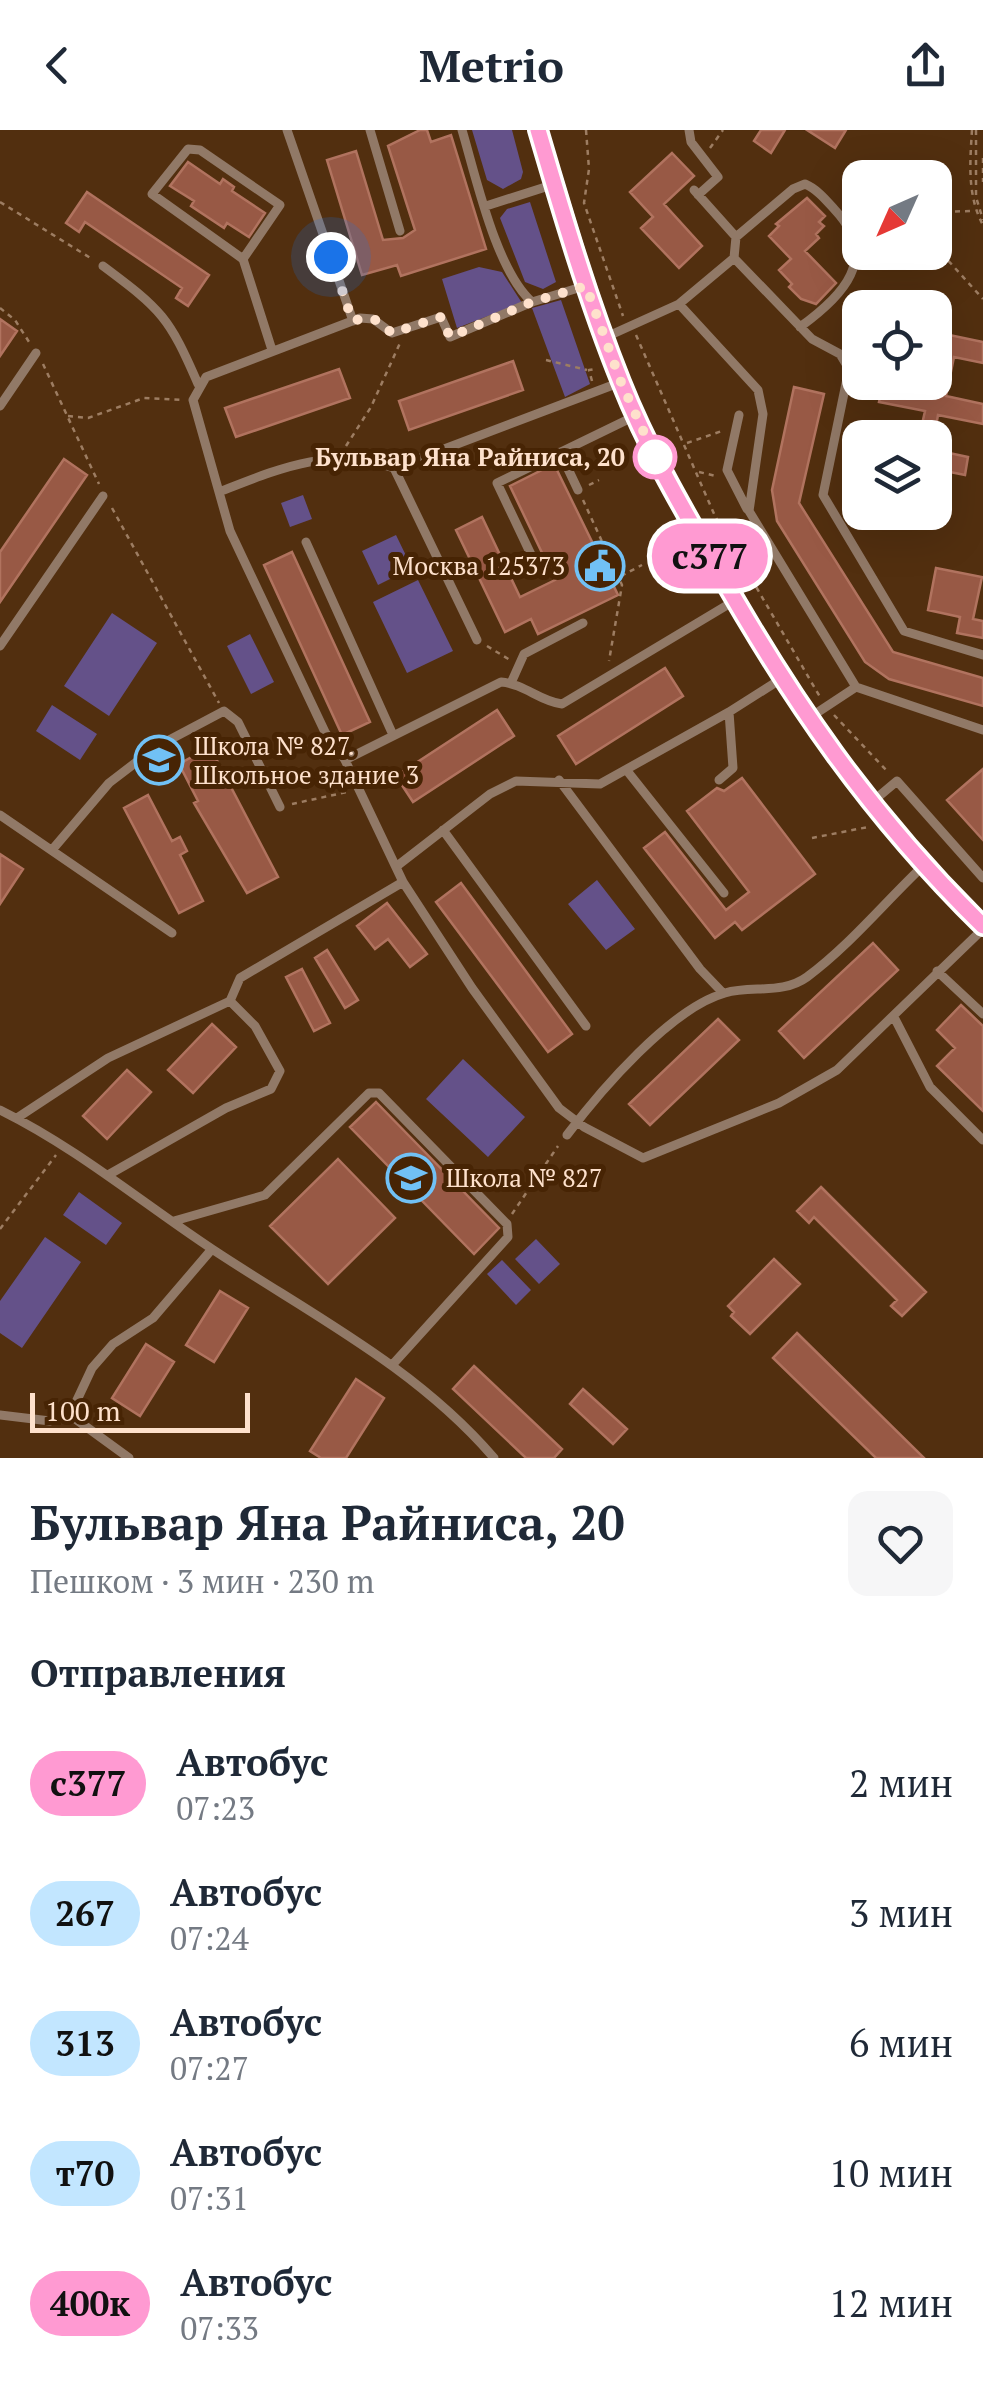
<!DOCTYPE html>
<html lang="ru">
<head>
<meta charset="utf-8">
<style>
  :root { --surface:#fff; --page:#f6f6f7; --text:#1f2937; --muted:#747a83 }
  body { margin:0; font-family:"PT Serif",serif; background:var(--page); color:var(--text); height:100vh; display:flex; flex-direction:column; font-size:38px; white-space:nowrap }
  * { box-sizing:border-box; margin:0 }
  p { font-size:32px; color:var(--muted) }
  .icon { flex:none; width:55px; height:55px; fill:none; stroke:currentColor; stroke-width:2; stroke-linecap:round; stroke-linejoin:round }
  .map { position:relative; height:1328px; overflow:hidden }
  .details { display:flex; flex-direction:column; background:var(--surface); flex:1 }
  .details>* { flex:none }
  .badge { padding:0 20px; border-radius:32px; font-size:35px; line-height:65px }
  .needle { width:65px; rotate:225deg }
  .tools { position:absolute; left:842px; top:30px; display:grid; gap:20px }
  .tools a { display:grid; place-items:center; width:110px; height:110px; border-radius:20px; background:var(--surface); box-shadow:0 10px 40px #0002; font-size:50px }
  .scale { position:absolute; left:30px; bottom:25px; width:220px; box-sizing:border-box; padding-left:10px; border:5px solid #fee1cc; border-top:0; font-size:28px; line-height:35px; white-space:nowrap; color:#fee1cc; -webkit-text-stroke:8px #472404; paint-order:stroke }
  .you { position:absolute; width:50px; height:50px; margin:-25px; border:8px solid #fff; border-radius:50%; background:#1a73e8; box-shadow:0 0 0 15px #1a73e833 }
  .map>.badge { position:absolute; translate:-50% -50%; box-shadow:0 0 0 5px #fff }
  h2 { padding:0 30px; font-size:38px; line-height:90px }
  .round { display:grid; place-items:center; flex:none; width:105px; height:105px; border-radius:20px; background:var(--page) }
  .head { display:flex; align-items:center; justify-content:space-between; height:170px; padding:0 30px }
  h1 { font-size:48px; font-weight:700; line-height:75px }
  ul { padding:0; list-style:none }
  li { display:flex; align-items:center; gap:30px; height:130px; padding:0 30px }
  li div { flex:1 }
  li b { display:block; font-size:38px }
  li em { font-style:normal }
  li .badge { min-width:110px; font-weight:700; text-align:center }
  header { display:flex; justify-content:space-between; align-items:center; height:130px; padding:0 30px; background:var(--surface); font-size:45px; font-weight:700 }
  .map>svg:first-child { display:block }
</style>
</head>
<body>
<header><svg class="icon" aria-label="back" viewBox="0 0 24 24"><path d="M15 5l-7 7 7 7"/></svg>Metrio<svg class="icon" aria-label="share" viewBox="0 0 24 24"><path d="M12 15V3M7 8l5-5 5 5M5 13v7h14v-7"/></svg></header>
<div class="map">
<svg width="983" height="1328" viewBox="0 0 983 1328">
  <rect width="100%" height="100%" fill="#522f0f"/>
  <!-- green -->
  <path fill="#645189" d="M 472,0 L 512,0 L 523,42 L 521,49 L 503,59 L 487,50 Z
    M 530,72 L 556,152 L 543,159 L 525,152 L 500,88 L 507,79 Z
    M 479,137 L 502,142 L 522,173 L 457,198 L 442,149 Z
    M 561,170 L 590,254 L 565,267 L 532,178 Z
    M 303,365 L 312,389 L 290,397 L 281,373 Z
    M 396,405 L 412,438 L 378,455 L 362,421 Z
    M 418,450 L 453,521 L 407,543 L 373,472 Z
    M 112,483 L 157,513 L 109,586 L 64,556 Z
    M 250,504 L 274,552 L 251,564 L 227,516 Z
    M 52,575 L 97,604 L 80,630 L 36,601 Z
    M 597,750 L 635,799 L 606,820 L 568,774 Z
    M 463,929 L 525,987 L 488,1027 L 426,969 Z
    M 79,1062 L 122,1093 L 106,1115 L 63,1085 Z
    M 45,1107 L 81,1132 L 22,1218 L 0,1203 L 0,1171 Z
    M 536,1109 L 560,1134 L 539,1154 L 515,1129 Z
    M 502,1130 L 531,1160 L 516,1175 L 487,1144 Z"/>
  <!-- building -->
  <path fill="#985945" stroke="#b1735f" stroke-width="2.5" d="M 420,0 L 427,0 L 431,12 L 451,5 L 486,119 L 401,146 L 397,135 L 362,145 L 327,30 L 356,21 L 383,110 L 403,108 L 415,100 L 388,16 Z
    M 761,0 L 785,0 L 771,23 L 754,11 Z
    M 807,0 L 846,0 L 835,18 Z
    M 672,23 L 694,46 L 664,74 L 702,116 L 679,138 L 641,98 L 653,87 L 630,62 Z
    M 188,32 L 220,54 L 223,49 L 234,57 L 232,61 L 265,83 L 249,107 L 227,93 L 224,98 L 191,76 L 194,71 L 170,56 Z
    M 87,62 L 209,145 L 188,176 L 176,168 L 182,158 L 85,92 L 79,102 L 66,93 Z
    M 807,68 L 825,86 L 819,92 L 824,96 L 816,104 L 819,108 L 805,121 L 836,153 L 816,174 L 801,169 L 789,157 L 792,154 L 779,140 L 791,129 L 769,106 L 779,96 L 776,94 Z
    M 0,189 L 17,201 L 0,226 Z
    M 935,202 L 983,212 L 983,233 L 954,227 L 946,266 L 983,274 L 983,294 L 938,285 L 934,308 L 919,308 L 925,281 L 879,272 L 883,254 L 930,264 L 937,225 Z
    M 513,231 L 523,260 L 409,300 L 399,271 Z
    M 339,239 L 350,268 L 236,307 L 225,278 Z
    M 794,257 L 824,264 L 799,373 L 893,522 L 983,548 L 983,576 L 889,549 L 865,532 L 777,391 L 772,360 Z
    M 935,320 L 968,327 L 965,345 L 935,339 Z
    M 64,329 L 87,345 L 0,472 L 0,422 Z
    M 554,334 L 618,465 L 538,504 L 531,489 L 505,502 L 456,400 L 482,387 L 520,467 L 555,450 L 510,356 Z
    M 292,422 L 370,592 L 342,605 L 264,435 Z
    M 936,438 L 982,447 L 973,489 L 983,491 L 983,508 L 957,503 L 960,487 L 928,480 Z
    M 665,538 L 683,566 L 576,634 L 558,606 Z
    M 497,580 L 514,606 L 413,672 L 396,646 Z
    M 210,617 L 278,747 L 247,763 L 194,673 L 198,671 L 179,634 Z
    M 983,639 L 983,710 L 947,670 Z
    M 742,648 L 815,744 L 742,800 L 735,792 L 715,808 L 644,718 L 665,702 L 726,780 L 749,762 L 687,681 L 717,658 L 724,661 Z
    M 148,665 L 172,711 L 180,707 L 187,721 L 180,725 L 203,771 L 179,783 L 124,678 Z
    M 0,724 L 23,739 L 0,774 Z
    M 461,753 L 572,904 L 548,922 L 436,772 Z
    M 387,773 L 427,824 L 410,837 L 388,809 L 375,819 L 357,796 Z
    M 873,813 L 898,840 L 804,928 L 779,901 Z
    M 327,820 L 358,870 L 345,878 L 315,828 Z
    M 302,839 L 330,893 L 314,901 L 286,847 Z
    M 961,875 L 983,896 L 983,981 L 937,936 L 955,918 L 937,900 Z
    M 718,889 L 739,910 L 650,995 L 629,974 Z
    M 212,894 L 236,917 L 193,963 L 168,940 Z
    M 127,940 L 151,962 L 107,1009 L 83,986 Z
    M 376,972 L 499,1098 L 474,1124 L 350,997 Z
    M 338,1029 L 395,1088 L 328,1154 L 270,1096 Z
    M 821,1057 L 926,1162 L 902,1186 L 891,1176 L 897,1170 L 814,1087 L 809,1093 L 797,1081 Z
    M 774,1129 L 800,1154 L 750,1204 L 731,1186 L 734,1182 L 728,1176 Z
    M 220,1161 L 248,1178 L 214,1232 L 186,1215 Z
    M 797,1203 L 924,1328 L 876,1328 L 773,1228 Z
    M 146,1214 L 174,1232 L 140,1286 L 112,1268 Z
    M 474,1236 L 562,1319 L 554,1328 L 526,1328 L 453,1259 Z
    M 356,1249 L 384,1268 L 346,1328 L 321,1328 L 310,1321 Z
    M 583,1259 L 627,1299 L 613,1314 L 570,1274 Z"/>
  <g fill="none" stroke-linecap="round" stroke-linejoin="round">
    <!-- path -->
    <path stroke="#9d7d62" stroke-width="2.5" stroke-dasharray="5 5" stroke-linecap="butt" d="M 586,0 L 589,39 L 584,73 L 623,186
      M 972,0 C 970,32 967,66 983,95
      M 976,0 L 976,67 L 983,90
      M 710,18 L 723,0
      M 983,28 L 983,52
      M 0,72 L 92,129
      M 935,82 L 973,81
      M 935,116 L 983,169
      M 867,135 L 872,122
      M 0,178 L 15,190 L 31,215
      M 636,205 L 715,386 L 820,567
      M 546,230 L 587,240
      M 43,234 L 99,354
      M 592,251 L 589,240 L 595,239
      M 68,286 L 88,288 L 144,268 L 182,270
      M 687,313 L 722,301
      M 346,316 L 371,277 L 400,213
      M 699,342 L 716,346
      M 589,355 L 599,350
      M 583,370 L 622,455 L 609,531
      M 112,378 L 219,573
      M 621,446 L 642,435
      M 487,516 L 510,530
      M 834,585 L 887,641
      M 292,674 L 347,662
      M 812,708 L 868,697
      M 512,1084 L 558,1016
      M 0,1099 L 56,1025"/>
    <!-- lane -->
    <path stroke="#917967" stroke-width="9" d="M 287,0 L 353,191
      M 370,0 L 400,101
      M 462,0 C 476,47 496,140 532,172 L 585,156
      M 689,0 L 691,12 L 718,47 L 698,65
      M 694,60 L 736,107
      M 486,76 L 555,54
      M 734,128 L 812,209 L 840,224 L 849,239 L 823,365 L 904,501 L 983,525
      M 243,129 L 152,64 L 188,19 L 200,20 L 280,75 L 243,129 L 272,220
      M 103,136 C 162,180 169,187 198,254
      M 532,172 L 450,207 L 441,187 L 392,203 L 373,189 L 360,188 L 206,247 L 193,270 L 230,401 L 325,602 L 345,630 L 403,752 L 472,858 L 559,978 L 584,997 L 643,1028 L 779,973 L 837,940 L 983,799
      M 679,174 L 758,260 L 763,284 L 749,381 L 856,557 L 983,600
      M 606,207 L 679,174 L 734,128 L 736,107 L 793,59 L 805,54 C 817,59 826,70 835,80 C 880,128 843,166 800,197
      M 0,276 L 36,223
      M 739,285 L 727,340 L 747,379
      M 560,322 L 578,360
      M 219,362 C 278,339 332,315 394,338
      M 306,412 L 393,605
      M 536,435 L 497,353 L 635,286
      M 477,510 L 394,338 L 621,252
      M 0,516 L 103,366
      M 511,553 L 524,524 L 583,493
      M 809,588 L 856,557
      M 345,630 L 501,552 C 525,554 539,571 562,574 L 734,471
      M 628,642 L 724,763
      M 559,650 L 700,839 L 723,863
      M 719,650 L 733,638 L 729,582 L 781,549
      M 872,672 L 897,651 L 983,748
      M 0,685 L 172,803
      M 443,700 L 586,896
      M 52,720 L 109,653 L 156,617 L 224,581 L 238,592 L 280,677
      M 397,736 L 490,664 L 516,651 L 600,654 L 729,582
      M 937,841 L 983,884
      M 895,889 L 930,957 L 983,1010
      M 0,980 C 77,1018 141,1072 212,1119 C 310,1184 416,1237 494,1328
      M 17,988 L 108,928 L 230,871 L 240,848 L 403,752
      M 567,1005 C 600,961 671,878 725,863 C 752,855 782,865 807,847 C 849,816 885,772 923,736
      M 108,1045 L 226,978 L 271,959 L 280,941 L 255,896 L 230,871
      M 174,1091 L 265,1065 L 369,963 L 379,963 L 507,1094 L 508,1107 L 394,1233
      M 0,1285 L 50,1291 L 70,1285
      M 129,1328 L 70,1285 L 92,1238 L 113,1214 L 153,1188 L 212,1119"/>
    <!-- secondary -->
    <path stroke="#c39c7f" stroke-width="20" d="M 538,0 C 564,84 588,170 621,251 C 646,315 680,374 714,433 C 790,567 872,688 983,795"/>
  </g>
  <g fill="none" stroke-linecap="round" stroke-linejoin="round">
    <!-- line casing -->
    <g stroke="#fff" stroke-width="22">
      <path id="line" d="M 538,0 C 563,85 588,170 621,252 C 646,315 680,374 714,433 C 791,570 870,685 983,796"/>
    </g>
    <!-- line -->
    <use href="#line" stroke="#ff9ad2" stroke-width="15"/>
    <!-- walk -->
    <path stroke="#fee1cc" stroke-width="10" stroke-dasharray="0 18" d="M 331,127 L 352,190 L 374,189 L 392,203 L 441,187 L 450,207 L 532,172 L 586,156 L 621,252 L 655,327"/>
  </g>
  <!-- icons -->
  <defs>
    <g id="civic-ring" transform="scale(2.5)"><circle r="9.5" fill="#472404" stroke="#71c1f5" stroke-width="1.5"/><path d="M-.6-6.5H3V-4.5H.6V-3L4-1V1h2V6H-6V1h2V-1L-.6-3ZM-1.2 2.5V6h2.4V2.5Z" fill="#71c1f5"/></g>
    <g id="school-ring" transform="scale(2.5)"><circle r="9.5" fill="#472404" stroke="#71c1f5" stroke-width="1.5"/><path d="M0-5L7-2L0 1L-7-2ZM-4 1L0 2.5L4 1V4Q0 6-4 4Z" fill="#71c1f5"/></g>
  </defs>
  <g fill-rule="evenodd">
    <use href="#civic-ring" x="600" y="436"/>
    <use href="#school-ring" x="159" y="630"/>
    <use href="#school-ring" x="411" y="1048"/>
  </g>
  <!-- markers -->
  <circle fill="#fff" stroke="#ff9ad2" stroke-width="5" cx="655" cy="327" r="20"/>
  <g text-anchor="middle" stroke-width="10" stroke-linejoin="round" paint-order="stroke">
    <!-- stop labels -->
    <g font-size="25" font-weight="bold" fill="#fee1cc" stroke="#472404" text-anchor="end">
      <text x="625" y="336">Бульвар Яна Райниса, 20</text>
    </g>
    <!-- poi labels -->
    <g font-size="25" fill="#fee1cc" stroke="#472404" text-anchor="start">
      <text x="565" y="445" text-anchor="end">Москва 125373</text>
      <text x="194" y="625">Школа № 827.<tspan x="194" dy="29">Школьное здание 3</tspan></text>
      <text x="446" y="1057">Школа № 827</text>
    </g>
  </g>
</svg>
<div class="tools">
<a><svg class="needle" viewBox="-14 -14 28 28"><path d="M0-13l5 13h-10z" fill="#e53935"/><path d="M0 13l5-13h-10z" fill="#747a83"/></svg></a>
<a><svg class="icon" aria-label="locate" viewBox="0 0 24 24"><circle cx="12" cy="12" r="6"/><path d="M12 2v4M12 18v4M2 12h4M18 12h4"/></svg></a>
<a><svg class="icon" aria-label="layers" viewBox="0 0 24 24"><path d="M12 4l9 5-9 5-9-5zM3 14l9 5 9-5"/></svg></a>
</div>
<div class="scale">100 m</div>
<div class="you" style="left:331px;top:127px"></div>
<b class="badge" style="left:710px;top:426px;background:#ff9ad2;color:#111">с377</b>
</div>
<section class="details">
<div class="head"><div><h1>Бульвар Яна Райниса, 20</h1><p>Пешком · 3 мин · 230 m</p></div><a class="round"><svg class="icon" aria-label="heart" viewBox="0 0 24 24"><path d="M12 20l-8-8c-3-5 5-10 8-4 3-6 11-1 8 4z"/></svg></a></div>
<h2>Отправления</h2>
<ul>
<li><span class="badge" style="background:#ff9ad2;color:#111">с377</span><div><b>Автобус</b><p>07:23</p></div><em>2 мин</em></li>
<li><span class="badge" style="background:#c2e6ff;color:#111">267</span><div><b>Автобус</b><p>07:24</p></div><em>3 мин</em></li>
<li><span class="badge" style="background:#c2e6ff;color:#111">313</span><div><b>Автобус</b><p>07:27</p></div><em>6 мин</em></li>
<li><span class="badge" style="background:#c2e6ff;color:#111">т70</span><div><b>Автобус</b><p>07:31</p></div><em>10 мин</em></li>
<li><span class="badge" style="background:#ff9ad2;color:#111">400к</span><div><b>Автобус</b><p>07:33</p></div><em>12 мин</em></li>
</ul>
</section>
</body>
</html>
